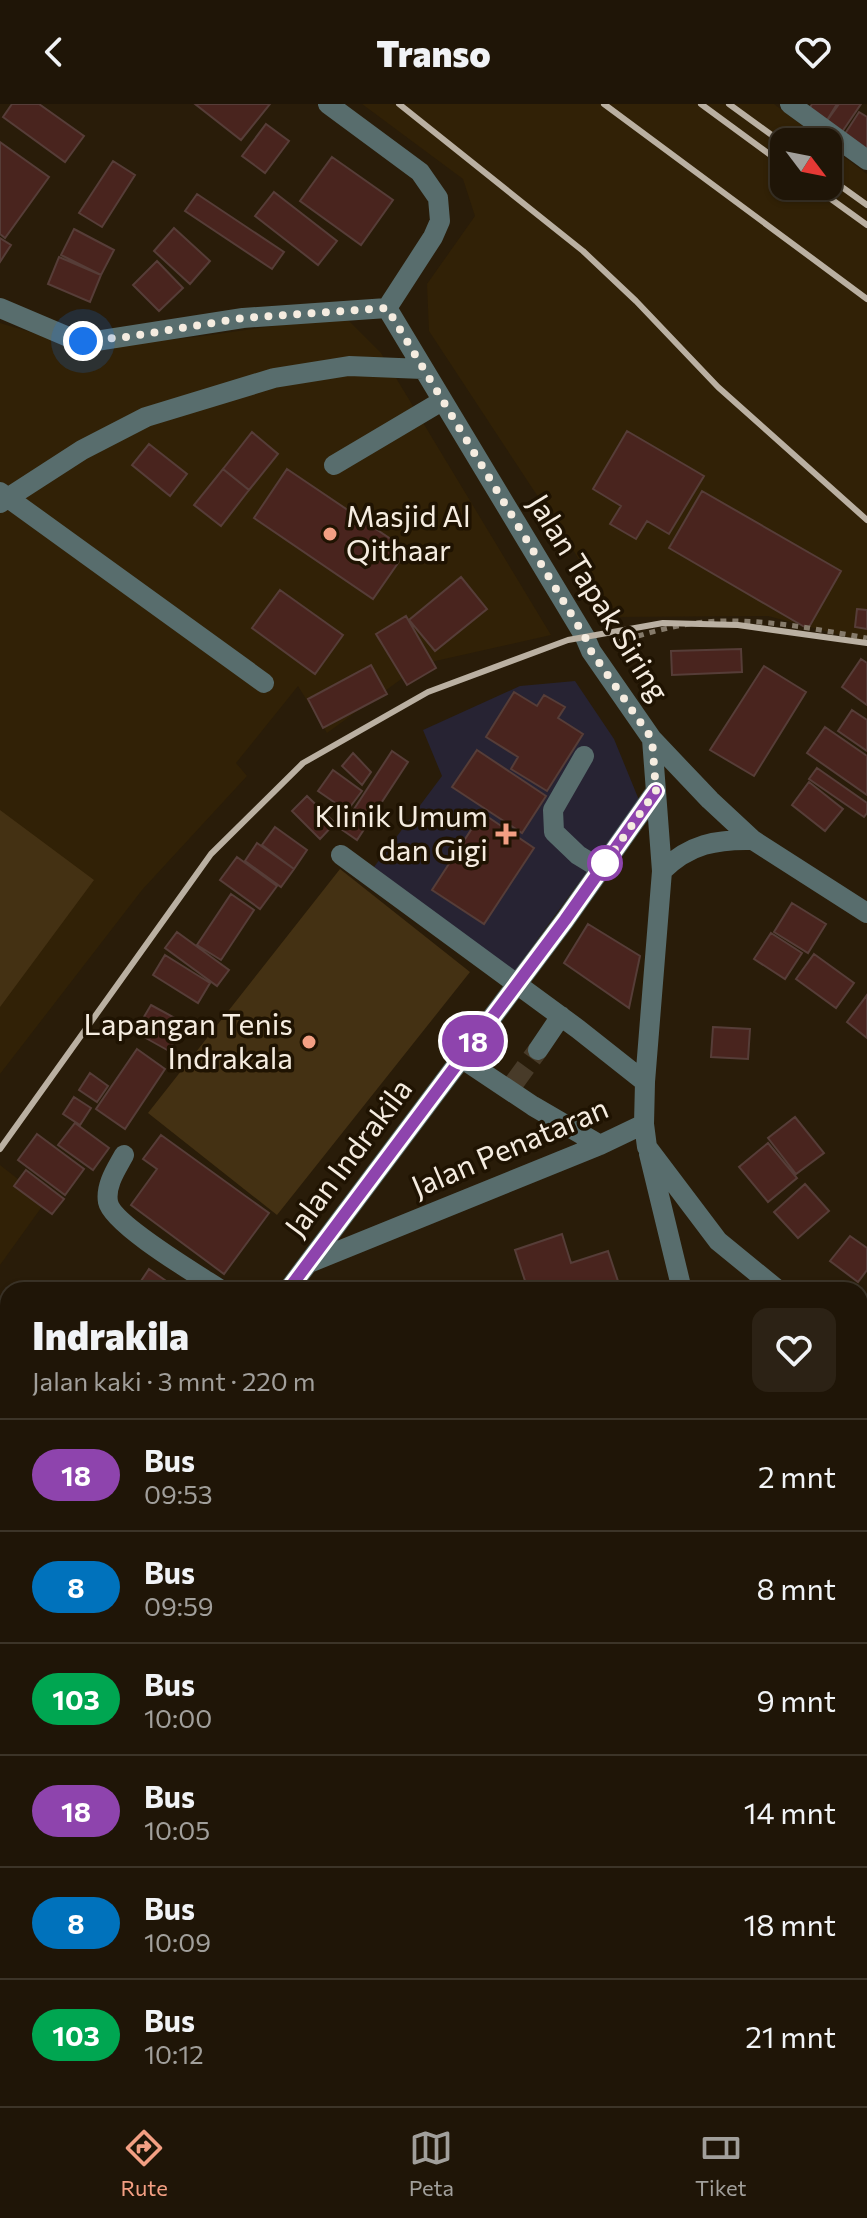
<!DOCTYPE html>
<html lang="id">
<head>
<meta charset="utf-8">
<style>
  :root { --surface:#1f1507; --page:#2c2215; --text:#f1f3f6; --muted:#a19f9b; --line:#3c3428; --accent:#f39f83 }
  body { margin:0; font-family:Commissioner,sans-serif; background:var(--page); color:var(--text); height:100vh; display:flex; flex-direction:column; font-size:30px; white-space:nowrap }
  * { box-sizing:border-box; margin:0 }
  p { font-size:26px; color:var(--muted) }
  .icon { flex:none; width:44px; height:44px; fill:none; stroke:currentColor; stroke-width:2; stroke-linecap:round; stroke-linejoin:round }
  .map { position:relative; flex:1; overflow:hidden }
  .details { position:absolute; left:0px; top:1178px; width:868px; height:824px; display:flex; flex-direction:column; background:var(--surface); border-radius:24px 24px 0 0; box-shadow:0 2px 6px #0004,0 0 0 2px var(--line) }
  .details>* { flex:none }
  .badge { padding:0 16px; border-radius:26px; font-size:28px; line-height:52px }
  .needle { width:52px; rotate:122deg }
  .fabs { position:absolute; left:770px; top:24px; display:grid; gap:16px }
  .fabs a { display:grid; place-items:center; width:72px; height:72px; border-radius:16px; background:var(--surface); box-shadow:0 2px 6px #0004,0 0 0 2px var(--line); font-size:40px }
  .you { position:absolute; width:40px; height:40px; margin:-20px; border:6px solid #fff; border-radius:50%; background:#1a73e8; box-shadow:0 0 0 12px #1a73e833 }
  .map>.badge { position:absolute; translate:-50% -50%; box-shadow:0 0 0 4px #fff }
  .round { display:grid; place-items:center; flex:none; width:84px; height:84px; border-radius:16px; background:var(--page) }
  .summary { display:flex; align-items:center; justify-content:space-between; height:136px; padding:0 32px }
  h1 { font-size:38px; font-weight:800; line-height:60px }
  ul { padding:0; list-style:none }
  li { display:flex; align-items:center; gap:24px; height:112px; padding:0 32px; border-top:2px solid var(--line) }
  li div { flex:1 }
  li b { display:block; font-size:30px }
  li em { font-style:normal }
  li .badge { min-width:88px; font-weight:700; text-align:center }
  header { display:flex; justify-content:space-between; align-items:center; height:104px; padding:0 32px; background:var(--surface); font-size:36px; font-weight:800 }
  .menu { display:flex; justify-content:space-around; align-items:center; height:112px; border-top:2px solid var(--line); background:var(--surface); font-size:22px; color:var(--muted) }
  .menu a { display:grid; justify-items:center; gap:4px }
  .menu .selected { color:var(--accent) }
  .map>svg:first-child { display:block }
</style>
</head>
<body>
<header><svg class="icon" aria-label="back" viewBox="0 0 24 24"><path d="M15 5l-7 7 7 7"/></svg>Transo<svg class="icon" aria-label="heart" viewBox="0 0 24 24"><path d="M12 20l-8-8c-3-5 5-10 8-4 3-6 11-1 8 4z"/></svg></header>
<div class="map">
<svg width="867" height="2002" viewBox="0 0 867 2002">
  <rect width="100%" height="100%" fill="#291c09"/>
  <!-- built -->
  <path fill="#312106" d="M 362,0 L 774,0 L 824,38 L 784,38 L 784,82 L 828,82 L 828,41 L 867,70 L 867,538 L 768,512 L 617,513 L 429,227 L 427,180 L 475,112 L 463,75 Z
    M 344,212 L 381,249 L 551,531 L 422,560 L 327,629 L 298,582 L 236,659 L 247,672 L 142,786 L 0,970 L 0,219 L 84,244 L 196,233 Z
    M 0,1061 L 46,1097 L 0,1161 Z"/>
  <!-- medical -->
  <path fill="#272333" d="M 575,577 L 614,635 L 639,696 L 513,869 L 374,763 L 442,672 L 423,626 L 520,582 Z"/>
  <!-- green -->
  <path fill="#443113" d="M 0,706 L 94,776 L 0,903 Z
    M 340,765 L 470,868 L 277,1111 L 148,1009 Z
    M 860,1280 L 867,1286 L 867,1383 L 860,1388 Z"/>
  <!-- building -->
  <path fill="#49241e" stroke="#563d38" stroke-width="2" d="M 12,0 L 39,0 L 84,32 L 65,58 L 3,13 Z
    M 195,0 L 270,0 L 241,36 Z
    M 812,0 L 837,0 L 824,21 L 806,10 Z
    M 839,0 L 861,0 L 840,31 L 824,21 Z
    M 859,8 L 867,13 L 867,52 L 841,36 Z
    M 266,20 L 289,37 L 265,69 L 242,52 Z
    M 0,38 L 49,73 L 5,134 L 0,130 Z
    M 332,53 L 393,96 L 361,141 L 300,97 Z
    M 113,57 L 135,71 L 102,123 L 79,109 Z
    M 274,88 L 337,137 L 318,161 L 255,112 Z
    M 197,90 L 284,148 L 272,165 L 185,107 Z
    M 174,124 L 210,157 L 190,180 L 154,147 Z
    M 74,125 L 114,146 L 101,171 L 61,151 Z
    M 0,134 L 11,141 L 0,158 Z
    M 59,153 L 101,171 L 90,198 L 48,180 Z
    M 157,157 L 183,184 L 159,207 L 133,181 Z
    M 627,327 L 704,372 L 669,430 L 647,417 L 636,435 L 610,420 L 621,402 L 593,385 Z
    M 252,328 L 278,350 L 249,386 L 223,365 Z
    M 149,340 L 187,370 L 170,392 L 132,361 Z
    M 223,365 L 249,386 L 221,422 L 194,401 Z
    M 287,365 L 407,446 L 373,495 L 254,414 Z
    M 702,387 L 841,467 L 808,525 L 669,444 Z
    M 461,473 L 487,505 L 435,547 L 409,516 Z
    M 280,486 L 343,531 L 315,570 L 252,524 Z
    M 857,505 L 867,506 L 867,525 L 855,523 Z
    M 406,512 L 436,564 L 407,581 L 376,530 Z
    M 741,545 L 742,568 L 672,571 L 671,547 Z
    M 861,555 L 867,559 L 867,601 L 842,583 Z
    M 371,561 L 387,590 L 323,624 L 308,595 Z
    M 764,562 L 806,588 L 754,672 L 710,646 Z
    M 514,588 L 537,602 L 544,591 L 565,603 L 558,614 L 583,630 L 547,687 L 511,665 L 518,653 L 486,633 Z
    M 852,606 L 867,616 L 867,647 L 838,627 Z
    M 825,623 L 867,652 L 867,691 L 807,649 Z
    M 477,646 L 546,692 L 522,729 L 452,683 Z
    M 392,647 L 408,658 L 357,736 L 341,725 Z
    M 353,649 L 371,668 L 362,681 L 342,662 Z
    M 817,664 L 867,699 L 867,709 L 864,713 L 809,675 Z
    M 333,666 L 362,687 L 347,707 L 318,687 Z
    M 809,678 L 843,705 L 825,727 L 792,701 Z
    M 307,692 L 335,719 L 320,735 L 292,707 Z
    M 482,709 L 534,744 L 484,820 L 432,786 Z
    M 275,723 L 307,746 L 294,765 L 262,741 Z
    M 257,739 L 294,765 L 281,783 L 245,757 Z
    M 237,753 L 277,782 L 260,805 L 220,776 Z
    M 231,790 L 254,806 L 221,856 L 197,841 Z
    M 792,799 L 826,820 L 808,849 L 774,828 Z
    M 588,820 L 640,852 L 629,904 L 564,859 Z
    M 177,828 L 229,866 L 217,882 L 165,844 Z
    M 771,829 L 802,849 L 785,875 L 754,855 Z
    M 814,850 L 854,879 L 836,904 L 796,875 Z
    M 165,851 L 210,879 L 198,899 L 153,871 Z
    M 867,891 L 867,934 L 847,918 Z
    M 151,901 L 184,919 L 169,947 L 135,928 Z
    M 713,923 L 750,925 L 748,955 L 711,953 Z
    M 137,945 L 165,965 L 125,1025 L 96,1005 Z
    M 90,969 L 108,982 L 97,998 L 79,986 Z
    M 74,993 L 91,1004 L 80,1021 L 63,1010 Z
    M 795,1013 L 824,1049 L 796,1070 L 768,1034 Z
    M 75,1019 L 109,1044 L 93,1066 L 58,1041 Z
    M 37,1030 L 84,1065 L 65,1091 L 18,1056 Z
    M 161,1031 L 269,1109 L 224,1170 L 131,1101 L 157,1065 L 143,1055 Z
    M 768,1039 L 797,1074 L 768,1098 L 739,1063 Z
    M 26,1066 L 64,1095 L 52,1110 L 14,1082 Z
    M 805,1080 L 829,1107 L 798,1134 L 774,1108 Z
    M 562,1130 L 571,1159 L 608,1147 L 621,1186 L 528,1186 L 515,1146 Z
    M 850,1132 L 867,1144 L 867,1166 L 858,1178 L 830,1157 Z
    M 149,1165 L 179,1186 L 135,1186 Z
    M 0,1358 L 8,1364 L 8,1459 L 0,1453 Z
    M 867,1404 L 867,1426 L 860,1416 L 860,1409 Z
    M 867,1457 L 867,1497 L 860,1479 L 860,1460 Z
    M 0,1844 L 8,1857 L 8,1905 L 0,1910 Z
    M 867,1850 L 867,1922 L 860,1926 L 860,1853 Z
    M 8,1918 L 8,1994 L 91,1994 L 79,2002 L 0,2002 L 0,1923 Z
    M 340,1994 L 380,1994 L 384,2002 L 326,2002 Z
    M 431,1994 L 528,1994 L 514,2002 L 435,2002 Z
    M 621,1994 L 683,1994 L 668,2002 L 625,2002 Z"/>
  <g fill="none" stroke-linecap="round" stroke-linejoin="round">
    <!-- minor-tunnel -->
    <path stroke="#483b29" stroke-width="20" stroke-dasharray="20 10" stroke-linecap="butt" d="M 514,979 L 538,946"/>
    <!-- path -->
    <path stroke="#857a6a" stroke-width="5" stroke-dasharray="6 6" stroke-linecap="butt" d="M 615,539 C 650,528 687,517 725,517 C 772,516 820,526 867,534"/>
    <!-- minor -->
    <path stroke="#586d6d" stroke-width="20" d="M 328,0 L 420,68 L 438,94 L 440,117 L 433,133 L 387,204
      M 790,0 L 867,56
      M 0,204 L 66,232 L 96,237 L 243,214 L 387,204
      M 387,204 L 585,533 L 591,547 L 652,635 L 710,696 L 753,736 L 867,809
      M 334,361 L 442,297
      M 0,388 L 264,579
      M 0,399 L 82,346 L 146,313 L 274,274 L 349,262 L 423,265
      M 652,635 L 662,767 L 645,978 L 644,1020 L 647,1043 L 718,1137 L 778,1186
      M 584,652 L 553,706 L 554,728 L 578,751 L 601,765
      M 341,751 L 578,925 L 645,978
      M 662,767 C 689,740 717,735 753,736
      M 538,946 L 561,912
      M 461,954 L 533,1002 L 600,1041
      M 649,1050 L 682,1186
      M 124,1051 C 117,1064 105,1081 108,1098 C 112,1120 198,1171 221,1186
      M 309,1159 L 600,1041 L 644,1020
      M 288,1186 L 565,816 L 656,687
      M 860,1253 L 867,1259
      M 0,1492 L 8,1498
      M 0,1575 L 8,1565
      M 860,1629 L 867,1647
      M 0,1711 L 8,1724
      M 168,1994 L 173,2002
      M 576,1994 L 580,2002"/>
    <!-- major -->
    <path stroke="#90bebd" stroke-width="20" d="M 860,1942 L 867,1938
      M 757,2002 L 771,1994
      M 839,2002 L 852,1994"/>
    <!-- rail -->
    <path stroke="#bab0a2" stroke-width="6" d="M 399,0 L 583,147 L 636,197 L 718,283 L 867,416
      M 604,0 L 867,195
      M 701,0 L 784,61
      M 729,0 L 784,40
      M 828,73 L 867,101
      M 813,82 L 867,121
      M 0,1045 L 211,750 L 303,659 L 428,588 L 568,536 L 663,519 L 738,521 L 867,539"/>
  </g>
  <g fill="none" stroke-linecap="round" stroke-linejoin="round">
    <!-- line casing -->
    <g stroke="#fff" stroke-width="18">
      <path id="line" d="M 288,1186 L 565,816 L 656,687"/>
    </g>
    <!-- line -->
    <use href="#line" stroke="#8e44ad" stroke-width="12"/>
    <!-- walk -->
    <path stroke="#f5ece0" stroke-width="8" stroke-dasharray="0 14.4" d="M 83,237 L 126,233 L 243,214 L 387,204 L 585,533 L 591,547 L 652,635 L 656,687 L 601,765 L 605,759"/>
  </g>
  <!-- markers -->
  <g fill="#f39f83" stroke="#1f1302" stroke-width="3">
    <circle cx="330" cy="430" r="8"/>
    <path d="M502 718h8v8h8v8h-8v8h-8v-8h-8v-8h8z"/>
    <circle cx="309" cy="938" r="8"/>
  </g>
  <circle fill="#fff" stroke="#8e44ad" stroke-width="4" cx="605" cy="759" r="16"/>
  <g text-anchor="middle" stroke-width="7" stroke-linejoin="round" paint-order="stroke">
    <!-- poi labels -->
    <g font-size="30" fill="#f5ece0" stroke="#1f1302" text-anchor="end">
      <text x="346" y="423" text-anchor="start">Masjid Al<tspan x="346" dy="34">Qithaar</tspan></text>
      <text x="488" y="723">Klinik Umum<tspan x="488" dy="34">dan Gigi</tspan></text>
      <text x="293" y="931">Lapangan Tenis<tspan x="293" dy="34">Indrakala</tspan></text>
    </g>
    <!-- street labels -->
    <g font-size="30" fill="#f5ece0" stroke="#1f1302">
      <text transform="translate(598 494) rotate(58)" y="10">Jalan Tapak Siring</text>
      <text transform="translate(510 1044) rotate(-23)" y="10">Jalan Penataran</text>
      <text transform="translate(349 1054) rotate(-53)" y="10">Jalan Indrakila</text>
    </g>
  </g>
</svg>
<div class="fabs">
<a><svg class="needle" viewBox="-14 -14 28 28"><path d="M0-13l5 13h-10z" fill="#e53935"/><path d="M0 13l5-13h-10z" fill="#a19f9b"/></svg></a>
</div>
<div class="you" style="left:83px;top:237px"></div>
<b class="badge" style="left:473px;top:937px;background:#8e44ad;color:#fff">18</b>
<section class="details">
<div class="summary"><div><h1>Indrakila</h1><p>Jalan kaki · 3 mnt · 220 m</p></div><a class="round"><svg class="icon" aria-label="heart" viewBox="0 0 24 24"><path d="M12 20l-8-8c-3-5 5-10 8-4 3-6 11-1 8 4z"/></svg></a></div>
<ul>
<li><span class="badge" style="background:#8e44ad;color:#fff">18</span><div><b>Bus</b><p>09:53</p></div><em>2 mnt</em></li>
<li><span class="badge" style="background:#0072bc;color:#fff">8</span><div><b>Bus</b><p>09:59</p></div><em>8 mnt</em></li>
<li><span class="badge" style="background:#00a651;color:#fff">103</span><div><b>Bus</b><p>10:00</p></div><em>9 mnt</em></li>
<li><span class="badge" style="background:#8e44ad;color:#fff">18</span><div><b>Bus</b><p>10:05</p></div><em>14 mnt</em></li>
<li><span class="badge" style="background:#0072bc;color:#fff">8</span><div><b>Bus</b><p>10:09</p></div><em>18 mnt</em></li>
<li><span class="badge" style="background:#00a651;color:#fff">103</span><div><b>Bus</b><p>10:12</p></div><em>21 mnt</em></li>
</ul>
</section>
</div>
<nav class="menu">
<a class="selected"><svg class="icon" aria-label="directions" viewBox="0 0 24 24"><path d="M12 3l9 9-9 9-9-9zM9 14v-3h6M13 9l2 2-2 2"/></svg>Rute</a>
<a><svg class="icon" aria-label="map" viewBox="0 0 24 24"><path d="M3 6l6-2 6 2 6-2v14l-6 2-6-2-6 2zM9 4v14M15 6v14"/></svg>Peta</a>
<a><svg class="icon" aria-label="tickets" viewBox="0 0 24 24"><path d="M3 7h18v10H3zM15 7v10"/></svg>Tiket</a>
</nav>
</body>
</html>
